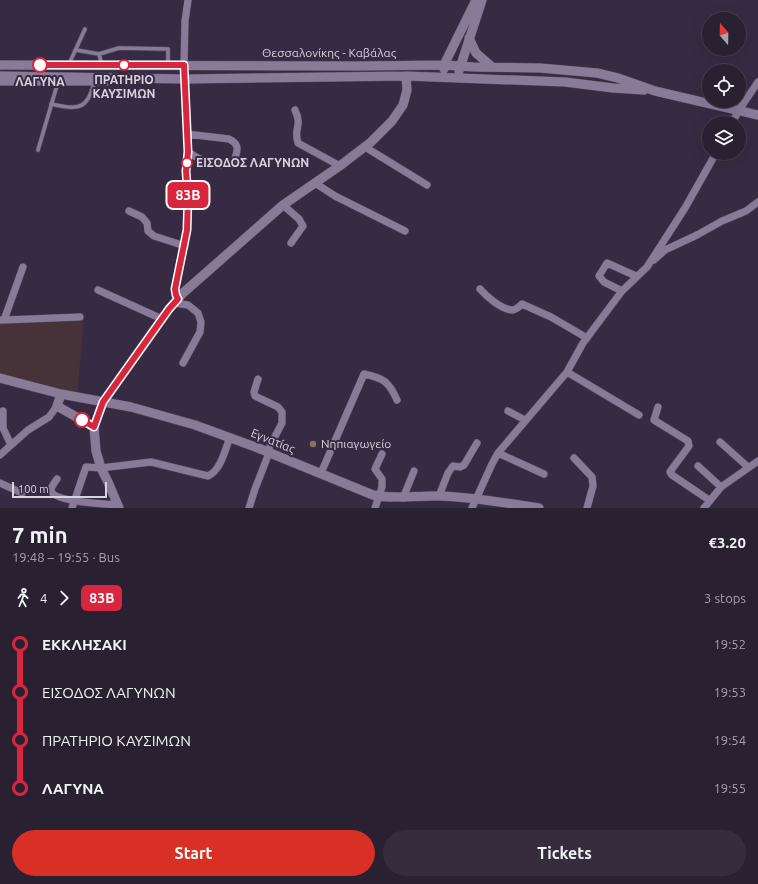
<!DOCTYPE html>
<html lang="en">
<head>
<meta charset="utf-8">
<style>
  :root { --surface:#292032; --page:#352d3e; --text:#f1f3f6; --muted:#a5a3ac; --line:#453e4d; --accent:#d93025 }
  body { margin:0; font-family:Ubuntu,sans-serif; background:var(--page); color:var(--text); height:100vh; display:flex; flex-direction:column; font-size:15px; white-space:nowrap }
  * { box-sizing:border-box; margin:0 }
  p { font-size:13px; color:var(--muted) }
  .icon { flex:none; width:22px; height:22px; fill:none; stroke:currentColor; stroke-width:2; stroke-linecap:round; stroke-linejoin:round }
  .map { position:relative; height:508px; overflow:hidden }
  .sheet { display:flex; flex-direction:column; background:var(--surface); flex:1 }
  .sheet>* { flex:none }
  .badge { padding:0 8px; border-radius:6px; font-size:14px; line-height:26px }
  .needle { width:26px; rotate:340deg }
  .buttons { position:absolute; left:702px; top:12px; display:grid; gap:8px }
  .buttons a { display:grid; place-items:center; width:44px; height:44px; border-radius:50%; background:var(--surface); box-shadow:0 4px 16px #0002,0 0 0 1px var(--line); font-size:20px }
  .scale { position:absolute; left:12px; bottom:10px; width:95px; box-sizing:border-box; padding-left:4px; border:2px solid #d9d2e1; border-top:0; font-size:11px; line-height:14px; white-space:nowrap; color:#d9d2e1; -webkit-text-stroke:3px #372b43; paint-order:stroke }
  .map>.badge { position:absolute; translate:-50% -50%; box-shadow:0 0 0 2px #fff }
  .legs { display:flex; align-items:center; gap:6px; height:44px; padding:0 12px; font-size:13px }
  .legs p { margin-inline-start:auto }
  .headline { display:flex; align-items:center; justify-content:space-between; height:68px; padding:0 12px }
  h1 { font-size:22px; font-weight:600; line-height:30px }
  .primary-button { display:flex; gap:8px; margin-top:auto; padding:8px 12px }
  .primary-button a { flex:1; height:46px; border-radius:24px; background:var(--accent); color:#fff; font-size:16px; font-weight:600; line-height:46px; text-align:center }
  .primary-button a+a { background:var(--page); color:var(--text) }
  ul { padding:0 12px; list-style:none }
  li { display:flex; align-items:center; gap:14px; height:48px; font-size:15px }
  li i { display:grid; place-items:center; width:6px; height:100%; margin:0 5px; background:currentColor }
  li i::after { content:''; width:10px; height:10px; margin:-5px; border:3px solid; border-radius:50%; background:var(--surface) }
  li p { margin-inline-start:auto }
  li:first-child i { background:linear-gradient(#0000 50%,currentColor 0) }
  li:last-child i { background:linear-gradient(currentColor 50%,#0000 0) }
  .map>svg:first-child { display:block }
</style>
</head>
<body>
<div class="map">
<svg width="758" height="508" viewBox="0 0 758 508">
  <rect width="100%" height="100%" fill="#372b43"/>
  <!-- education -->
  <path fill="#463239" d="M 84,319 L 77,395 L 0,376 L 0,323 Z"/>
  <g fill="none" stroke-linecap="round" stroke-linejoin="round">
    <!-- lane casing -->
    <g stroke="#52485d" stroke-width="5">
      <path id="lane" d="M 76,50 L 99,54
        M 69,64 L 85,29
        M 102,65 L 99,54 L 119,48 L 168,49 L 168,64
        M 51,104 C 61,106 80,112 87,100 C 91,95 92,88 95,82
        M 38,150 L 58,82"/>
    </g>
    <!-- street casing -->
    <g stroke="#52485d" stroke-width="8">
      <path id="street" d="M 0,82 L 108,82
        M 295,110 C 303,127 293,128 298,143 L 340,166
        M 732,123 L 739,110 L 758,82
        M 187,134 L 229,139 C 241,145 237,151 234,162 C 218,169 201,161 188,152
        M 365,147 L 427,185
        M 315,183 L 335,196 L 405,231
        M 283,205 L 299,219 L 303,226 L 291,243
        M 129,211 L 142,217 L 147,223 L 148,231 L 154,236 L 185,246
        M 654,260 L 665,250 L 697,235 L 722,221 L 746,211 L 758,202
        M 480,289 C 487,297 501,309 512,310 C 516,310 519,307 522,304 L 551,317 L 587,338
        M 98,290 L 162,319
        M 622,291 L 604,282 L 599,276 L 607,263 L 636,276
        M 178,299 L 176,295 L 175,289 L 187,230 L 188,197 L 186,171 L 188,152 L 184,65 L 185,21 L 188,0
        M 174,303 L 188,305 L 198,313 L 201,322 L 200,332 L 183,363
        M 0,320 L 4,320 L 23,267
        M 4,320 L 80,317
        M 567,372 L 639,415
        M 258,379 L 254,392 L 255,396 L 278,407 L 282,412 L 282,423 L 267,452
        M 658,407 L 654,420 L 688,441 L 689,446 L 672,469 L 670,472 L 672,475 L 709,500
        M 3,411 L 3,428 L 11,445
        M 508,411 L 525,420
        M 720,442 L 748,467
        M 498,453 L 544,474
        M 0,455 L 28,430 L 49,417 L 57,406
        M 574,458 L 592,477 L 593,486 L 587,508
        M 698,466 L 721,487
        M 321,473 L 364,374 C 384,378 389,382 397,400
        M 57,479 C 55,482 51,487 51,490 C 52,502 107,504 118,505
        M 0,483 L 22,493
        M 439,496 L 448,473 L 453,466 L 460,467 L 464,465 L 477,443
        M 403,498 L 414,471
        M 72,508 L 86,467 L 101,468 L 151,462 L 208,476 C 221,470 225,450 230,437
        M 249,508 L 255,489 L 269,453
        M 375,508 L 382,487 L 382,479 L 375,469 L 382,454
        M 472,508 L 492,464 L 498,453 L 567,372 L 583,343 L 622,291 L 647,267 L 685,208 L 716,153
        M 704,508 L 721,487 L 758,461"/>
    </g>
    <!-- secondary casing -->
    <g stroke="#52485d" stroke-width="10">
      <path id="secondary" d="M 469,38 L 476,53 L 492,67
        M 0,65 L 358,66 L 444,65 L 474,67 L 540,68 L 597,73 L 618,78 L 655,91 L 758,115
        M 444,69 L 444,65 L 476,0
        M 459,71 L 482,0
        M 0,76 L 185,79 L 406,76 L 565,82 L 613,88 L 644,90
        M 0,378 L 61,394 L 131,407 L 195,425 L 258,448 L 373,495 C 395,500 417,495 440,496 C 473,497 506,503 539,508
        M 61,394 L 57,406 L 94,427
        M 119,508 L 108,482 L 101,468 L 96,451 L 94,427 L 103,402 L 169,309 L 183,293 L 283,205 L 341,165 L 371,142 L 392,121 L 403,105 L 407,90 L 406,76"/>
    </g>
    <!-- lane -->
    <use href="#lane" stroke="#897b98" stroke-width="3.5"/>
    <!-- street -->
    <use href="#street" stroke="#897b98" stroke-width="7"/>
    <!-- secondary -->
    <use href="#secondary" stroke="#897b98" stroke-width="9"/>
  </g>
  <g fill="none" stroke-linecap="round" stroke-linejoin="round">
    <!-- line-1 casing -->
    <g stroke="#fff" stroke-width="9">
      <path id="line-1" d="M 40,65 L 184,65 L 188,152 L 186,171 L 188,197 L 187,230 L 175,289 L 176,295 L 178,299 L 169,309 L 103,402 L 94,427 L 82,420"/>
    </g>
    <!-- line-1 -->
    <use href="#line-1" stroke="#d7263d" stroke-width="6"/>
  </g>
  <!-- markers -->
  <g fill="#fff" stroke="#d7263d" stroke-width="2">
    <circle cx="40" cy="65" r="7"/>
    <circle cx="124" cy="65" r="5"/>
    <circle cx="187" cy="163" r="5"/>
    <circle cx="82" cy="420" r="7"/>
  </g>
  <circle fill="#8d6e63" stroke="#372b43" stroke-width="1.5" cx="313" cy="444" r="4"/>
  <g text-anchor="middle" stroke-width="4" stroke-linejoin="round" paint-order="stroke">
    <!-- street labels -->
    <g font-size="12" fill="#d9d2e1" stroke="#372b43">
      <text x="329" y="57">Θεσσαλονίκης - Καβάλας</text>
      <text transform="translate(273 441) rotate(22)" y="4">Εγνατίας</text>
    </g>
    <!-- stop labels -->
    <g font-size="12" font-weight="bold" fill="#d9d2e1" stroke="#372b43">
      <text x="124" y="84">ΠΡΑΤΗΡΙΟ<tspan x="124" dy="14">ΚΑΥΣΙΜΩΝ</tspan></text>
      <text x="40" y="86">ΛΑΓΥΝΑ</text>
      <text x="196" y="167" text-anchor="start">ΕΙΣΟΔΟΣ ΛΑΓΥΝΩΝ</text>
    </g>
    <!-- poi labels -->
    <g font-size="12" fill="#d9d2e1" stroke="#372b43" text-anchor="start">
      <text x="321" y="448">Νηπιαγωγείο</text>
    </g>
  </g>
</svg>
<div class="buttons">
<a><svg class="needle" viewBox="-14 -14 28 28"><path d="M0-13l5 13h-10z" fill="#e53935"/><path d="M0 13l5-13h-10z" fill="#a5a3ac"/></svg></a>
<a><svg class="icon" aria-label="locate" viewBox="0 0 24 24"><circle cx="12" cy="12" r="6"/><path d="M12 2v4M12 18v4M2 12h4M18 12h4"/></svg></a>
<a><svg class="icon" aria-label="layers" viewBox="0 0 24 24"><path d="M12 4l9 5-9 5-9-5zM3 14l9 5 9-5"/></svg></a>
</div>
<div class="scale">100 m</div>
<b class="badge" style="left:188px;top:195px;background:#d7263d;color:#fff">83B</b>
</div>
<section class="sheet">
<div class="headline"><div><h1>7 min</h1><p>19:48 – 19:55 · Bus</p></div><b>€3.20</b></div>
<div class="legs"><svg class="icon" aria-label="walk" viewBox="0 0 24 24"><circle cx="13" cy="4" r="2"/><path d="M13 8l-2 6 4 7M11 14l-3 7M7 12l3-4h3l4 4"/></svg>4<svg class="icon" aria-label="forward" viewBox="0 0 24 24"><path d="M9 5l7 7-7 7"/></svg><b class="badge" style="background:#d7263d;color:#fff">83B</b><p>3 stops</p></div>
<ul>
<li><i style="color:#d7263d"></i><b>ΕΚΚΛΗΣΑΚΙ</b><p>19:52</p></li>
<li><i style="color:#d7263d"></i><span>ΕΙΣΟΔΟΣ ΛΑΓΥΝΩΝ</span><p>19:53</p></li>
<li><i style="color:#d7263d"></i><span>ΠΡΑΤΗΡΙΟ ΚΑΥΣΙΜΩΝ</span><p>19:54</p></li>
<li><i style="color:#d7263d"></i><b>ΛΑΓΥΝΑ</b><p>19:55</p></li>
</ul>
<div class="primary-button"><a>Start</a><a>Tickets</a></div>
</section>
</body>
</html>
